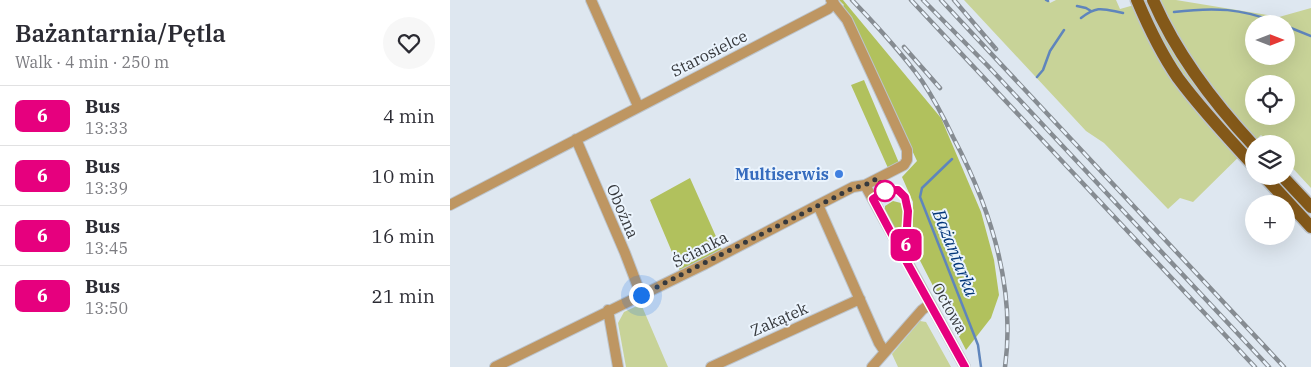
<!DOCTYPE html>
<html lang="en">
<head>
<meta charset="utf-8">
<style>
  :root { --surface:#fff; --page:#f7f7f7; --text:#2b2b33; --muted:#7c7c81; --line:#e1e1e2 }
  body { margin:0; font-family:"IBM Plex Serif",serif; background:var(--page); color:var(--text); height:100vh; display:flex; flex-direction:column; font-size:19px; white-space:nowrap }
  * { box-sizing:border-box; margin:0 }
  p { font-size:16px; color:var(--muted) }
  .icon { flex:none; width:28px; height:28px; fill:none; stroke:currentColor; stroke-width:2; stroke-linecap:round; stroke-linejoin:round }
  .map { position:relative; flex:1; overflow:hidden }
  .drawer { display:flex; flex-direction:column; background:var(--surface); width:450px }
  .drawer>* { flex:none }
  .badge { padding:0 10px; border-radius:8px; font-size:18px; line-height:32px }
  .needle { width:32px; rotate:90deg }
  .fabs { position:absolute; left:795px; top:15px; display:grid; gap:10px }
  .fabs a { display:grid; place-items:center; width:50px; height:50px; border-radius:50%; background:var(--surface); box-shadow:0 5px 20px #0002; font-size:25px }
  .you { position:absolute; width:25px; height:25px; margin:-12px; border:4px solid #fff; border-radius:50%; background:#1a73e8; box-shadow:0 0 0 8px #1a73e833 }
  .map>.badge { position:absolute; translate:-50% -50%; box-shadow:0 0 0 2px #fff }
  .round { display:grid; place-items:center; flex:none; width:52px; height:52px; border-radius:26px; background:var(--page) }
  .head { display:flex; align-items:center; justify-content:space-between; height:85px; padding:0 15px }
  h1 { font-size:24px; font-weight:600; line-height:38px }
  ul { padding:0; list-style:none }
  li { display:flex; align-items:center; gap:15px; height:60px; padding:0 15px; border-top:1px solid var(--line) }
  li div { flex:1 }
  li b { display:block; font-size:19px }
  li em { font-style:normal }
  li .badge { min-width:55px; font-weight:700; text-align:center }
  main { display:flex; flex:1; min-height:0 }
  .map>svg:first-child { display:block }
</style>
</head>
<body>
<main>
<section class="drawer">
<div class="head"><div><h1>Bażantarnia/Pętla</h1><p>Walk · 4 min · 250 m</p></div><a class="round"><svg class="icon" aria-label="heart" viewBox="0 0 24 24"><path d="M12 20l-8-8c-3-5 5-10 8-4 3-6 11-1 8 4z"/></svg></a></div>
<ul>
<li><span class="badge" style="background:#e6007e;color:#fff">6</span><div><b>Bus</b><p>13:33</p></div><em>4 min</em></li>
<li><span class="badge" style="background:#e6007e;color:#fff">6</span><div><b>Bus</b><p>13:39</p></div><em>10 min</em></li>
<li><span class="badge" style="background:#e6007e;color:#fff">6</span><div><b>Bus</b><p>13:45</p></div><em>16 min</em></li>
<li><span class="badge" style="background:#e6007e;color:#fff">6</span><div><b>Bus</b><p>13:50</p></div><em>21 min</em></li>
</ul>
</section>
<div class="map">
<svg width="861" height="367" viewBox="0 0 861 367">
  <rect width="100%" height="100%" fill="#dee7f0"/>
  <!-- green -->
  <path fill="#c8d398" fill-rule="evenodd" d="M 514,0 L 599,0 L 600,3 L 606,0 L 666,0 L 670,9 L 702,0 L 726,0 L 829,17 L 861,8 L 861,188 L 836,161 L 836,144 L 820,144 L 811,135 L 743,202 L 730,198 L 718,209 L 654,143 L 636,131 ZM 804,24 L 836,24 L 836,56 L 804,56 ZM 804,84 L 836,84 L 836,116 L 804,116 Z
    M 191,304 L 218,367 L 176,367 L 168,323 L 174,312 Z
    M 470,321 L 476,322 L 501,367 L 448,367 L 442,354 Z"/>
  <!-- forest -->
  <path fill="#b1c15d" d="M 389,0 L 393,0 L 491,118 L 531,212 L 544,260 L 549,295 L 541,318 L 516,350 L 463,247 L 463,202 L 452,177 L 467,161 L 401,19 L 393,6 L 394,5 Z
    M 414,80 L 449,163 L 438,168 L 401,85 Z
    M 240,178 L 272,250 L 230,271 L 200,200 Z
    M 443,201 L 451,203 L 454,212 L 451,244 L 435,213 L 435,206 Z"/>
  <g fill="none" stroke-linecap="round" stroke-linejoin="round">
    <!-- stream -->
    <path stroke="#5f85bc" stroke-width="2.5" d="M 596,0 L 598,1
      M 627,6 L 636,8 L 641,11
      M 724,12 C 764,7 792,8 830,24
      M 631,18 C 648,5 653,9 673,13
      M 836,26 L 861,36
      M 587,77 L 593,70 L 600,51 L 614,30
      M 502,159 L 472,188 L 470,197 L 528,345 L 531,367"/>
    <!-- minor casing -->
    <g stroke="#bcc4cc" stroke-width="12">
      <path id="minor" d="M 141,0 L 188,106
        M 126,139 L 175,253 L 191,295
        M 415,185 L 515,367
        M 0,205 L 378,9 L 384,3
        M 368,205 L 429,343 L 435,352
        M 158,310 L 168,367
        M 45,367 L 255,264 L 368,205 L 403,187 L 415,185 L 454,165 L 457,160 L 457,150 L 397,20 L 381,0
        M 261,367 L 410,299
        M 422,367 L 472,310 L 480,304"/>
    </g>
    <!-- major casing -->
    <g stroke="#bcc4cc" stroke-width="15">
      <path id="major" d="M 687,0 C 698,26 712,55 728,78 C 751,109 778,138 804,166
        M 703,0 C 727,55 763,102 804,146
        M 814,176 L 861,227
        M 832,176 L 861,207"/>
    </g>
    <!-- minor -->
    <use href="#minor" stroke="#be9662" stroke-width="10"/>
    <!-- major -->
    <use href="#major" stroke="#845919" stroke-width="12"/>
    <!-- rail casing -->
    <g stroke="#868c92" stroke-width="4.5">
      <path id="rail" d="M 402,0 C 427,26 451,52 472,81 C 484,99 494,118 503,137 C 540,207 566,287 555,367
        M 461,0 L 805,367
        M 473,0 L 537,65 L 819,367
        M 491,0 L 834,367
        M 504,0 L 546,49
        M 454,47 L 490,88"/>
    </g>
    <!-- rail -->
    <use href="#rail" stroke="#ebf4fd" stroke-width="2.5" stroke-dasharray="8" stroke-linecap="butt"/>
  </g>
  <g fill="none" stroke-linecap="round" stroke-linejoin="round">
    <!-- line casing -->
    <g stroke="#fff" stroke-width="11">
      <path id="line" d="M 447,244 L 423,199 L 437,190 L 448,190 L 455,197 L 458,211 L 455,259 L 515,367"/>
    </g>
    <!-- line -->
    <use href="#line" stroke="#e6007e" stroke-width="8"/>
    <!-- walk -->
    <path stroke="#36393d" stroke-width="5" stroke-dasharray="0 9" d="M 191,295 L 403,188 L 415,185 L 428,178 L 435,191"/>
  </g>
  <!-- markers -->
  <circle fill="#3f7fe0" stroke="#ebf4fd" stroke-width="2" cx="389" cy="174" r="5"/>
  <circle fill="#fff" stroke="#e6007e" stroke-width="2.5" cx="435" cy="191" r="10"/>
  <g text-anchor="middle" stroke-width="4" stroke-linejoin="round" paint-order="stroke">
    <!-- street labels -->
    <g font-size="16" fill="#36393d" stroke="#ebf4fd">
      <text transform="translate(259 53) rotate(-27)" y="6">Starosielce</text>
      <text transform="translate(173 211) rotate(67)" y="6">Oboźna</text>
      <text transform="translate(250 249) rotate(-27)" y="6">Ścianka</text>
      <text transform="translate(500 308) rotate(61)" y="6">Octowa</text>
      <text transform="translate(329 319) rotate(-24)" y="6">Zakątek</text>
    </g>
    <!-- shop labels -->
    <g font-size="16" font-weight="bold" fill="#366cbe" stroke="#ebf4fd" text-anchor="end">
      <text x="379" y="180">Multiserwis</text>
    </g>
    <!-- water labels -->
    <g font-size="18" font-style="italic" fill="#04377a" stroke="#ebf4fd">
      <text transform="translate(505 253) rotate(68)" y="6">Bażantarka</text>
    </g>
  </g>
</svg>
<div class="fabs">
<a><svg class="needle" viewBox="-14 -14 28 28"><path d="M0-13l5 13h-10z" fill="#e53935"/><path d="M0 13l5-13h-10z" fill="#7c7c81"/></svg></a>
<a><svg class="icon" aria-label="locate" viewBox="0 0 24 24"><circle cx="12" cy="12" r="6"/><path d="M12 2v4M12 18v4M2 12h4M18 12h4"/></svg></a>
<a><svg class="icon" aria-label="layers" viewBox="0 0 24 24"><path d="M12 4l9 5-9 5-9-5zM3 14l9 5 9-5"/></svg></a>
<a>+</a>
</div>
<div class="you" style="left:191px;top:295px"></div>
<b class="badge" style="left:456px;top:245px;background:#e6007e;color:#fff">6</b>
</div>
</main>
</body>
</html>
